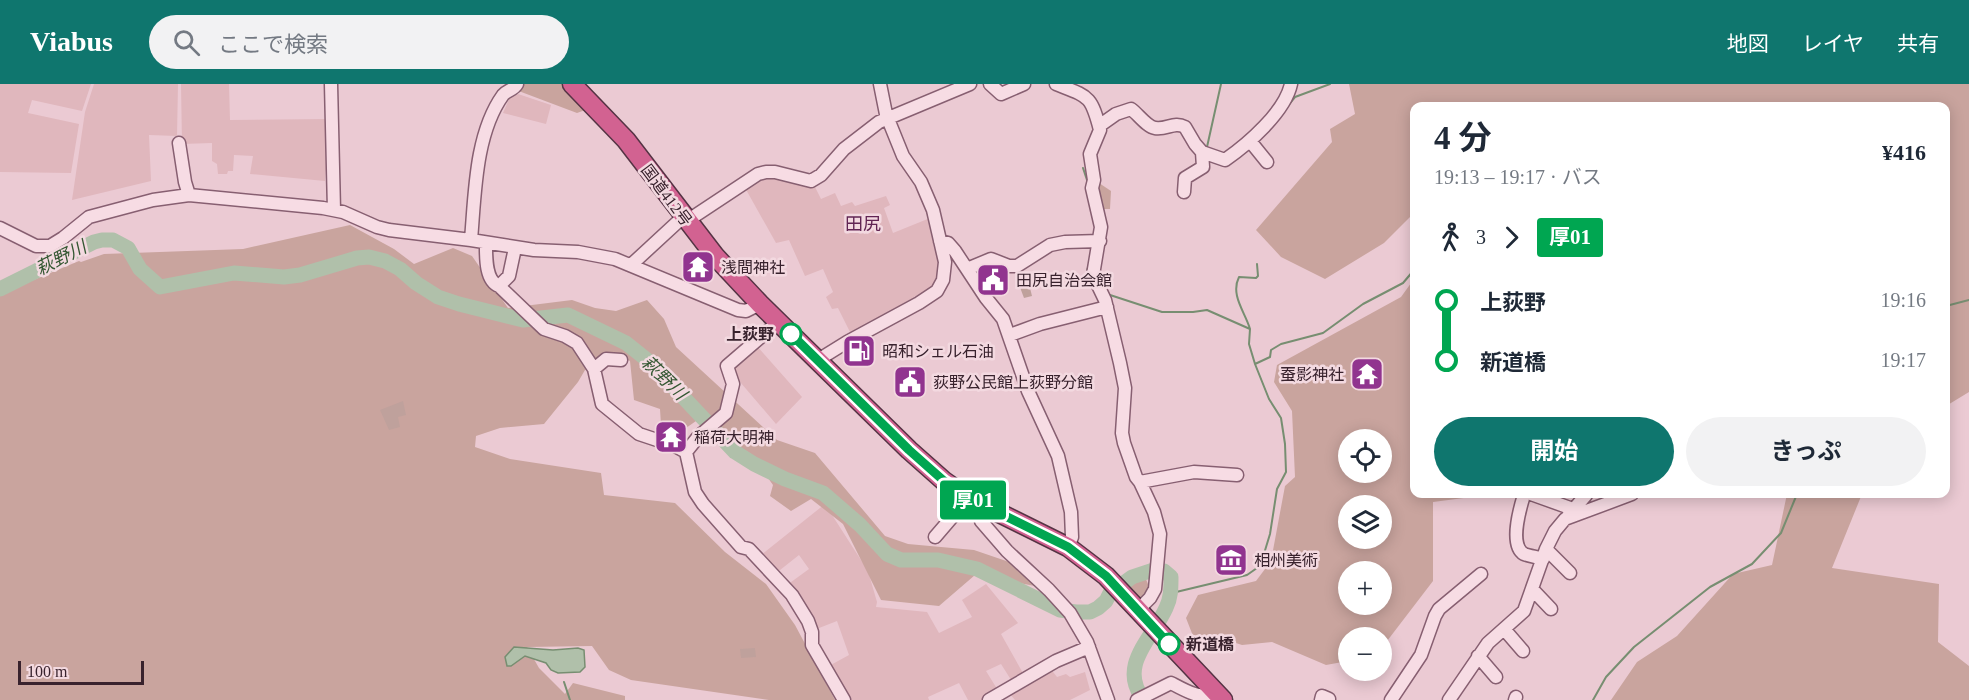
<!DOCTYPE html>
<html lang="ja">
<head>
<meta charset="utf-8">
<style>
  :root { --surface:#fff; --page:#f2f2f3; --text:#1f2937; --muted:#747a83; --accent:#0f766e }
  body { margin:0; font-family:"Times New Roman","Noto Sans JP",serif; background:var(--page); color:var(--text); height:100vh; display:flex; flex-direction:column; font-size:22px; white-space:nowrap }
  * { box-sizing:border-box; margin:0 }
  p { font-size:20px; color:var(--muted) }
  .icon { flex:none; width:33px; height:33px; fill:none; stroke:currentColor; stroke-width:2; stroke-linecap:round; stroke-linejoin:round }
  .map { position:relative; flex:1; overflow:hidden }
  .sheet { position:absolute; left:1410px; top:18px; width:540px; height:396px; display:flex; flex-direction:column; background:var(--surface); border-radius:12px; box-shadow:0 3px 15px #0003 }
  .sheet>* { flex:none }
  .badge { padding:0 12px; border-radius:4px; font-size:21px; line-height:39px }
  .controls { position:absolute; left:1338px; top:345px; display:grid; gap:12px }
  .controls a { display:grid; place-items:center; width:54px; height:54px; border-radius:50%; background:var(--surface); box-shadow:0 3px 15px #0003; font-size:30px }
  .scale { position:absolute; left:18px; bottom:15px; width:126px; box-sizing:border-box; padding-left:6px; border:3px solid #38222d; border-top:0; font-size:16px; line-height:21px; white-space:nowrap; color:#38222d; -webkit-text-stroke:4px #f3d9e0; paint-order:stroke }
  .map>.badge { position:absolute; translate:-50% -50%; box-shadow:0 0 0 3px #fff }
  .legs { display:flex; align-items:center; gap:9px; height:66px; padding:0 24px; font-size:20px }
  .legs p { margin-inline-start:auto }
  .summary { display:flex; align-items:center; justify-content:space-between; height:102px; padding:0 24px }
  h1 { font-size:33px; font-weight:700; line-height:45px }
  .action { display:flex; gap:12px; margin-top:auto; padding:12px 24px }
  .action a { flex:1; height:69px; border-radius:36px; background:var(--accent); color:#fff; font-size:24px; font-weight:700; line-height:69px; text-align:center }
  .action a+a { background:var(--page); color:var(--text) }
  ul { padding:0 24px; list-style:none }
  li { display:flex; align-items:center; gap:21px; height:60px; font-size:22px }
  li i { display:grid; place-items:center; width:9px; height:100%; margin:0 8px; background:currentColor }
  li i::after { content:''; width:15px; height:15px; margin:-8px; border:4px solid; border-radius:50%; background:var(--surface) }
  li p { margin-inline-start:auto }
  li:first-child i { background:linear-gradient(#0000 50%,currentColor 0) }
  li:last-child i { background:linear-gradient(currentColor 50%,#0000 0) }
  header { display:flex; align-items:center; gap:36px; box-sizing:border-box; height:84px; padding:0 30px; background:var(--accent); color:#fff }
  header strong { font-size:28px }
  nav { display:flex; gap:33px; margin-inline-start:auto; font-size:21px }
  .search { width:420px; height:54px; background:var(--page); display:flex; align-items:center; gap:15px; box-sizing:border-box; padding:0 21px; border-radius:33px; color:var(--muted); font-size:22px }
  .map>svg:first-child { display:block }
</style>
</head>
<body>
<header>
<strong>Viabus</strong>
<div class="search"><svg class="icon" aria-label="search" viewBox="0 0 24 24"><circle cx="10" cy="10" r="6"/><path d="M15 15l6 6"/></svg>ここで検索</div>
<nav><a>地図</a><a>レイヤ</a><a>共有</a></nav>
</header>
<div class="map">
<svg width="1969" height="616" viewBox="0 0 1969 616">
  <rect width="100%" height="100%" fill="#ebcad3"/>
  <!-- farmland -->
  <path fill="#e0b7bd" d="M 0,0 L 91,0 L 82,27 L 32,16 L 28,29 L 79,40 L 71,89 L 0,88 Z
    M 94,0 L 178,0 L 177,52 L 149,51 L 151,97 L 72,116 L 85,28 Z
    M 181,0 L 229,0 L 230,36 L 330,35 L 325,97 L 250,90 L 253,72 L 234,71 L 233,87 L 228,87 L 227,90 L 218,90 L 217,80 L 212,77 L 212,59 L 182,60 Z
    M 518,10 L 551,21 L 546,40 L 503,29 L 510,13 Z
    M 765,90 L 813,99 L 821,115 L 835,109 L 841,122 L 852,118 L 855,122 L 886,112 L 890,121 L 884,124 L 893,149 L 930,134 L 940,179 L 940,189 L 933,203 L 923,212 L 852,252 L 838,224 L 832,225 L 826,213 L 833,208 L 823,185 L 805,192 L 789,156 L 776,159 L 744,102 Z
    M 756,261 L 802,313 L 776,340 L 735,292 L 732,284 Z
    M 825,420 L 868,487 L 877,518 L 876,523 L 927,528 L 939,549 L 972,533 L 962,516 L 986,500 L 1018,539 L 1001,550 L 1024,591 L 1013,599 L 1001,580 L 986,587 L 999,608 L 984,616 L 968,616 L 959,599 L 928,613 L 929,616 L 849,616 L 827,583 L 849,571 L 837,537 L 814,546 L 787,501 L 809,485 L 799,471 L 775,490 L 761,471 Z
    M 1050,584 L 1057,593 L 1066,590 L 1070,593 L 1085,588 L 1090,606 L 1070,616 L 1015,616 L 1009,609 Z"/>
  <!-- green -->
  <path fill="#c9a49e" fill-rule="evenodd" d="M 519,0 L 562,0 L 588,25 L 577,29 L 516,6 Z
    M 1349,0 L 1969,0 L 1969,308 L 1946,322 L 1946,22 L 1414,22 L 1414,129 L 1384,159 L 1325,195 L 1281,173 L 1256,146 L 1332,58 L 1330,45 L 1355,30 Z
    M 1099,99 L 1111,107 L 1110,125 L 1102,125 L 1097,103 Z
    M 350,141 L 394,165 L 414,180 L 453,164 L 472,172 L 508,224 L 572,216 L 595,224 L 616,227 L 647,216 L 664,235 L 676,263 L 777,356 L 815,369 L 885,452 L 908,460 L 974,466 L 1015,480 L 1035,502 L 1019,499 L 1003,492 L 975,491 L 939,522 L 881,516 L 843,440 L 811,415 L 791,427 L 770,412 L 773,401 L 751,370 L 696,337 L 676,351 L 661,341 L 660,325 L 634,316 L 630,277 L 613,268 L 585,286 L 578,298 L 544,340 L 500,344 L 476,352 L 475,363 L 510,375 L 601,389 L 604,411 L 675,419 L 725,468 L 766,500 L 795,541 L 835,616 L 769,616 L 631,596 L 609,586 L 592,562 L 527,563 L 539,584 L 565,610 L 573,599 L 625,612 L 625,616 L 0,616 L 0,210 L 79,177 L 81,178 L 104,170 L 243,165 Z
    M 1414,195 L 1414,410 L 1480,410 L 1479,412 L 1433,418 L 1433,497 L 1384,561 L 1388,585 L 1382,583 L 1382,554 L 1348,554 L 1348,577 L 1326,581 L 1272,558 L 1242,561 L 1215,552 L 1195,557 L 1186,534 L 1198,511 L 1256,497 L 1271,477 L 1285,402 L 1295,393 L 1292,327 L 1274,298 L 1277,281 L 1401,213 ZM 1348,356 L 1382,356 L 1382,388 L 1348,388 ZM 1348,422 L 1382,422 L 1382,454 L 1348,454 ZM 1348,488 L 1382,488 L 1382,520 L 1348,520 Z
    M 1787,410 L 1862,410 L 1832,484 L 1939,500 L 1938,558 L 1969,582 L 1969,616 L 1611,616 L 1637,578 L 1677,552 L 1733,490 L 1772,481 Z
    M 1145,493 L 1148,500 L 1151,504 L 1140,517 L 1128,504 Z"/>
  <!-- cemetery -->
  <path fill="#bfa19c" d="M 1028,196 L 1032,212 L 1024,214 L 1018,198 Z
    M 403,317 L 406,331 L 398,333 L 400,343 L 389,346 L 380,326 Z
    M 755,564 L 756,573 L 741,574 L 740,565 Z"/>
  <!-- water -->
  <path fill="#b0c0aa" stroke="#778e71" stroke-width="1.5" d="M 514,563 L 553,566 L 578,564 L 584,566 L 585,583 L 580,588 L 558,589 L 551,586 L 546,579 L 525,572 L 511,582 L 507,582 L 505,573 Z"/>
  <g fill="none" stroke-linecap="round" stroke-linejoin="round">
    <!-- stream -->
    <path stroke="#778e71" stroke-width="2" d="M 1286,24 L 1295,13 L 1330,0
      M 1207,63 L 1221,0
      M 1083,84 L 1088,99
      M 1089,180 C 1086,188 1085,196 1092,202
      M 1107,210 L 1162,228 L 1193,228 L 1207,226 L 1250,245 L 1249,260 L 1255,280 L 1269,315 L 1281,334 L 1285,360 L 1286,388 L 1277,405 L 1270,450 L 1263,473 L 1257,484 L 1247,491 L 1172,509
      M 1946,222 L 1969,216
      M 1250,245 C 1245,228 1230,211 1239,193 L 1256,194 L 1258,192 L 1257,180
      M 1255,280 L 1270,273 L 1271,266 L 1281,260 L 1323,249 L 1363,220 L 1403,199 L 1414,186
      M 564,598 L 570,616
      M 1593,616 L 1606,593 L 1634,563 L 1710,503 L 1752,480 L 1781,449 L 1797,410"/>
    <!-- river -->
    <path stroke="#b0c0aa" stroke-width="15" d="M 0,205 L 94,158 L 102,156 L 113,156 L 128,164 L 140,185 L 160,203 L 234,189 L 284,193 L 300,191 L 357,174 L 369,173 L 385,177 L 400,185 L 416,199 L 438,213 L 459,220 L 523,236 L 568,231 L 626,259 L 651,279 L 735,368 L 754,380 L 785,395 L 823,409 L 860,441 L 887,470 L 901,476 L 938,476 L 977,485 L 1060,526 L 1076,528 L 1090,528 L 1098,524 L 1106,517 L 1110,509 L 1132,493 L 1153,486 L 1164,487 L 1171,493 C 1171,504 1171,514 1166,524 C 1152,555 1117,582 1144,616"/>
    <!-- minor casing -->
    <g stroke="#875f71" stroke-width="15">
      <path id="minor" d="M 331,0 L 334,126
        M 990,0 L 1001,10 L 1024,0
        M 1056,0 C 1089,13 1091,11 1100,46 L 1090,70 L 1094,96 L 1092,104 L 1101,143 L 1093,191 L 1105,216 L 1120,279 L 1125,304 L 1122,349 L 1124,359 L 1136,393 L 1140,398 L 1154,428 L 1160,450 L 1155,505 L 1150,514 L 1138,526
        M 1099,42 L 1116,30 L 1131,25 C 1138,30 1147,43 1155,44 C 1167,46 1174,37 1185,43 L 1195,60 L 1202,68
        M 1250,57 L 1267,78
        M 179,59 L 185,98 L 189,111
        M 1184,108 L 1185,94 L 1203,83 L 1202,68 L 1225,76 C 1248,60 1285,28 1291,0
        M 687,137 L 758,90 L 766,88 L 775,88 L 811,97 L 821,91 L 844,65 L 879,38 L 970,0
        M 0,144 L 36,162 L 50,162 L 63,154 L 89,133 L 153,116 L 189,111 L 323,124 L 343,128 L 377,143 L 389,146 L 471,156 L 534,166 L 578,168 L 615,175 L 738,226 L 746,227 L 760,220
        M 471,156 C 475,110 475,50 503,11 C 507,6 514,6 517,0
        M 940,157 L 948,159 L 955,167 L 986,214 L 1003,235 L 1028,307 L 1058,372 L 1071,428 L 1072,453 L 1068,463
        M 486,159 C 486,172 485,197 499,202 L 544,245 L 565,252 L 577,259 L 594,285 L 606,275 L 621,276
        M 631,181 L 683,133
        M 967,185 L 991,175 L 1009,182 L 1017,182 L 1050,161 L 1065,158 L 1100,157
        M 499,202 L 509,192 L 515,164
        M 1010,251 L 1040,240 L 1107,223
        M 818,276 L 847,258 L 919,219 L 937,207 L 943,196 L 945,178 L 933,126 L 921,98 L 903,72 L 886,30 L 880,0
        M 594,285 L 602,320 L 639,350 L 675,362 L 686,368 L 695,408 L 703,420 L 741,463 L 749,465 L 792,511 L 808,537 L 812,548 L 812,561 L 844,616
        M 686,368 L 698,353 L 726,329 L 733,300 L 727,282 L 778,238
        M 1140,398 L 1194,388 L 1237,391
        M 1527,410 L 1524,411 C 1520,424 1509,461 1524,470 C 1529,472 1537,473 1543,475
        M 1531,410 L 1570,424 L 1573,428
        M 982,421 L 981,437 L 1007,467 L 1049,506 L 1070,529 L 1087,558 L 1108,616
        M 1568,432 L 1586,411
        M 935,453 L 959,425 L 960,416 L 963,410
        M 1546,465 L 1570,489
        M 1532,505 L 1551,525
        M 1504,545 L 1523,567
        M 1478,572 L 1496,593
        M 989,616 L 1056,577 L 1089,563
        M 1137,616 L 1171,599 C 1186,607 1201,616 1219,611
        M 1321,616 L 1322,612 L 1329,615
        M 1391,616 L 1421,571 L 1435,532 L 1439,525 L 1481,490
        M 1449,616 L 1488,559 L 1524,527 L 1546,465 L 1555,447 L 1565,435 L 1632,410
        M 1515,616 L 1516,613"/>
    </g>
    <!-- highway casing -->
    <g stroke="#534" stroke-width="21">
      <path id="highway" d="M 572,0 L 626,56 L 715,172 L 760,220 L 909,366 L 944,397 L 967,413 L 1068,463 L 1106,492 L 1223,616"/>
    </g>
    <!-- minor -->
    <use href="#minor" stroke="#f7dce4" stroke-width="12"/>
    <!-- highway -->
    <use href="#highway" stroke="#d26291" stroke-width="18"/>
  </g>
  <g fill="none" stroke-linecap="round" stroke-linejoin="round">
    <!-- line-1 casing -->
    <g stroke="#fff" stroke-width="14">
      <path id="line-1" d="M 791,250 L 909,366 L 944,397 L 967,413 L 1068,463 L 1106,492 L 1169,560"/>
    </g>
    <!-- line-1 -->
    <use href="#line-1" stroke="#00a651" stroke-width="9"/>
  </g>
  <!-- icons -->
  <defs>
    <g id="temple-square" transform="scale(1.725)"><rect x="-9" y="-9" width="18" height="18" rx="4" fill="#91348f" stroke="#f3d9e0"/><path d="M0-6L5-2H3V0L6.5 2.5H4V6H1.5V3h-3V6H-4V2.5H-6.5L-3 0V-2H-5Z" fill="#fff"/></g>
    <g id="civic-square" transform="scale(1.725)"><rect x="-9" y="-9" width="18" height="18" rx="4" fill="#91348f" stroke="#f3d9e0"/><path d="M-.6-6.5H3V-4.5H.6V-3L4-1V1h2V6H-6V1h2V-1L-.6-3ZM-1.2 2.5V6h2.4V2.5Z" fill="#fff"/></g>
    <g id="fuel-square" transform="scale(1.725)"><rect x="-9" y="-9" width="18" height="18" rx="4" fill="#91348f" stroke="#f3d9e0"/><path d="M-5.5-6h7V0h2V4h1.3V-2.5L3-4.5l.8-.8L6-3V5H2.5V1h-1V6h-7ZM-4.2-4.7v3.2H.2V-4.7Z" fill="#fff"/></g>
    <g id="museum-square" transform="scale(1.725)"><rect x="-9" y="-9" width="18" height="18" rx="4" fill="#91348f" stroke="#f3d9e0"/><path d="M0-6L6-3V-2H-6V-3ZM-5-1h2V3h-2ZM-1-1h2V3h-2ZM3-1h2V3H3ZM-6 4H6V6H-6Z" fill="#fff"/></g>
  </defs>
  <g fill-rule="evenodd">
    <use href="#temple-square" x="698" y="183"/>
    <use href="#civic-square" x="993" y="196"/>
    <use href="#fuel-square" x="859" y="267"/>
    <use href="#temple-square" x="1367" y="290"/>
    <use href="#civic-square" x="910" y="298"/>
    <use href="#temple-square" x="671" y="353"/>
    <use href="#museum-square" x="1231" y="476"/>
  </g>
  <!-- markers -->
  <g fill="#fff" stroke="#00a651" stroke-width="3">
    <circle cx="791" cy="250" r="10"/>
    <circle cx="1169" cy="560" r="10"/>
  </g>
  <g text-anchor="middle" stroke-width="5" stroke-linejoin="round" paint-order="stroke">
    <!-- street labels -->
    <g font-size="16" fill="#38222d" stroke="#f3d9e0">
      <text transform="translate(667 111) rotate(53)" y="6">国道412号</text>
    </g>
    <!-- poi labels -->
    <g font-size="16" fill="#38222d" stroke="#f3d9e0" text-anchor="start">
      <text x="721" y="189">浅間神社</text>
      <text x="1016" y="202">田尻自治会館</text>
      <text x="882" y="273">昭和シェル石油</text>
      <text x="1344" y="296" text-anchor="end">蚕影神社</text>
      <text x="933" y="304">荻野公民館上荻野分館</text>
      <text x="694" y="359">稲荷大明神</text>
      <text x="1254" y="482">相州美術</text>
    </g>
    <!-- stop labels -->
    <g font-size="16" font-weight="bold" fill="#38222d" stroke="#f3d9e0" text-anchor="end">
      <text x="774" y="256">上荻野</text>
      <text x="1186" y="566" text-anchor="start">新道橋</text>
    </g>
    <!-- neighbourhood labels -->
    <g font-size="18" fill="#612453" stroke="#f3d9e0">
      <text x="863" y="146">田尻</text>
    </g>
    <!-- water labels -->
    <g font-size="18" font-style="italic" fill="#345732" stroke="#f3d9e0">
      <text transform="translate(61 174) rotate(-27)" y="6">萩野川</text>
      <text transform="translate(664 294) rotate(44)" y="6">萩野川</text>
    </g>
  </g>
</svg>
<div class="controls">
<a><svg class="icon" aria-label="locate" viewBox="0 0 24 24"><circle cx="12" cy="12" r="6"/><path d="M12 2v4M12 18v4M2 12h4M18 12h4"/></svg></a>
<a><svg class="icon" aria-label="layers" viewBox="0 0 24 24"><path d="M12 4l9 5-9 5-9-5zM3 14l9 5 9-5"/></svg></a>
<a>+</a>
<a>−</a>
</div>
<div class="scale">100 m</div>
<b class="badge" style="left:973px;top:416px;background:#00a651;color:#fff">厚01</b>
<section class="sheet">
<div class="summary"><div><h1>4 分</h1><p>19:13 – 19:17 · バス</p></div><b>¥416</b></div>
<div class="legs"><svg class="icon" aria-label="walk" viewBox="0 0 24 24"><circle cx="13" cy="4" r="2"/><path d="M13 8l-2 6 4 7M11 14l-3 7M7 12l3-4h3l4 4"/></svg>3<svg class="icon" aria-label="forward" viewBox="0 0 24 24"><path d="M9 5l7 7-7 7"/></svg><b class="badge" style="background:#00a651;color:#fff">厚01</b></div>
<ul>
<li><i style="color:#00a651"></i><b>上荻野</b><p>19:16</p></li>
<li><i style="color:#00a651"></i><b>新道橋</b><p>19:17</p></li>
</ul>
<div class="action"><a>開始</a><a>きっぷ</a></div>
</section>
</div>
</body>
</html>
